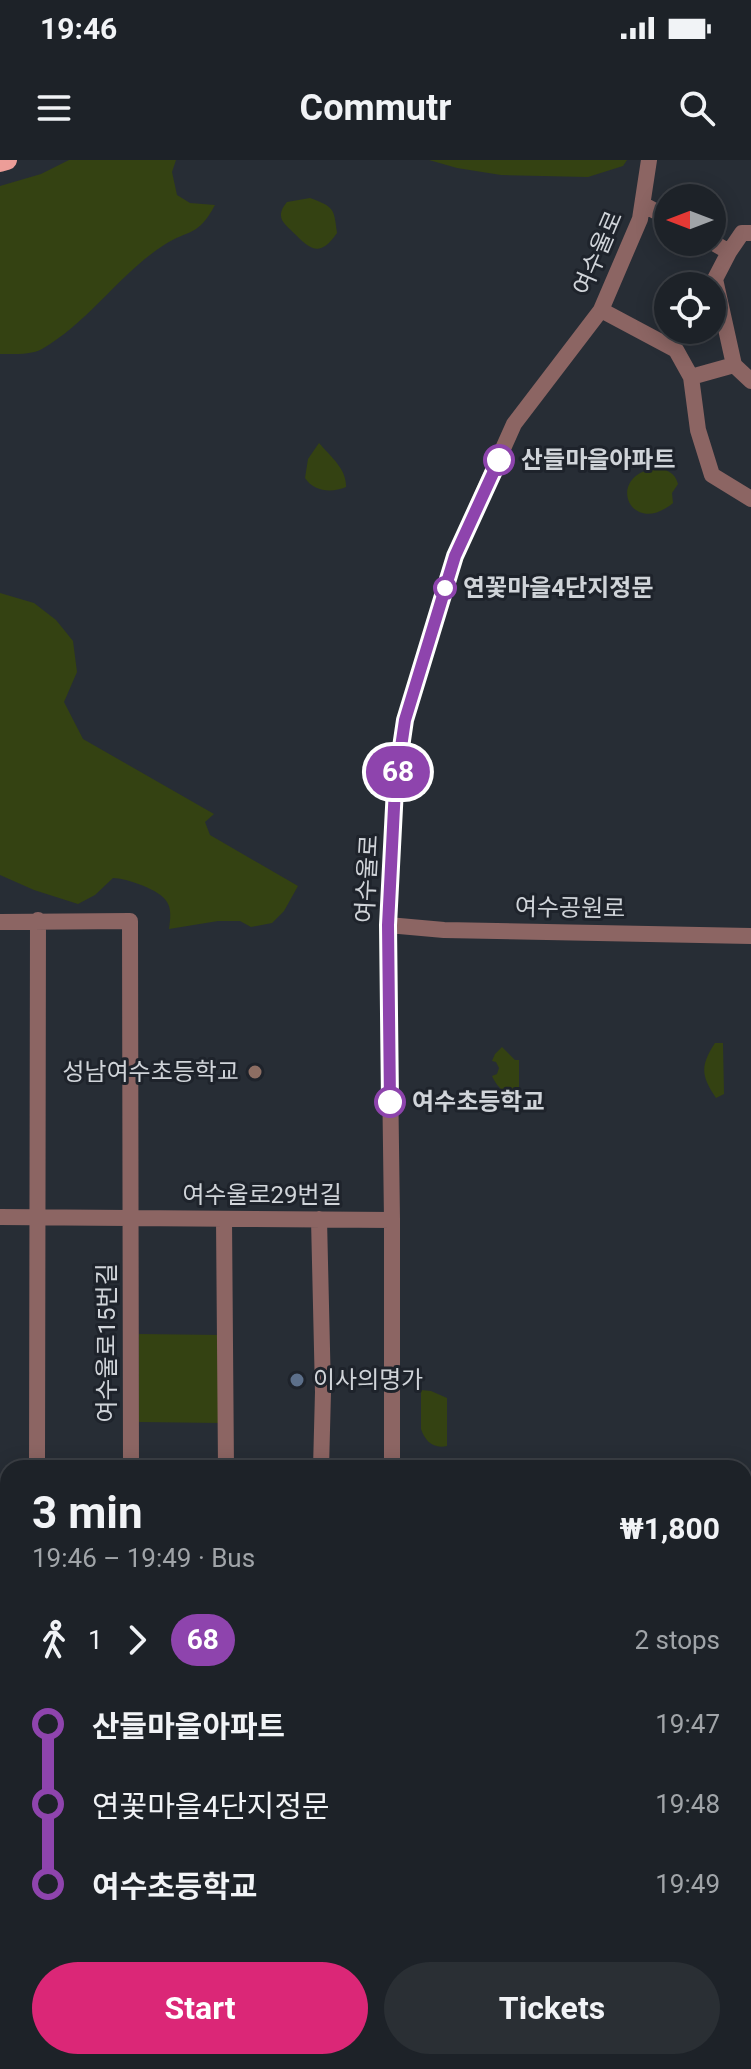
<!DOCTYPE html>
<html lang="en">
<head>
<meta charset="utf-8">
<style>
  :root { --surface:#1d2228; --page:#2a2f34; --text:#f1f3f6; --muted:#a0a4a8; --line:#3b3f45; --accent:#db2777 }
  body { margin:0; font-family:Roboto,"Noto Sans KR",sans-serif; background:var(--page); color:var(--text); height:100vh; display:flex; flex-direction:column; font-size:30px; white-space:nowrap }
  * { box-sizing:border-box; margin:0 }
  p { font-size:26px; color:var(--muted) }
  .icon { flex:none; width:44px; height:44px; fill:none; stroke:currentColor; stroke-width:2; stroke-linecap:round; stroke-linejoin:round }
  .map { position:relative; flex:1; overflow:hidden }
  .drawer { position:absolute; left:0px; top:1300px; width:752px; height:610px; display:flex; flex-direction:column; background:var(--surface); border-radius:24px 24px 0 0; box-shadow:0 4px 20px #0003,0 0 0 2px var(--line) }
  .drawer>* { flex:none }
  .badge { padding:0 16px; border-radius:26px; font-size:28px; line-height:52px }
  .needle { width:52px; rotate:270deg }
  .controls { position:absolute; left:654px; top:24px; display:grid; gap:16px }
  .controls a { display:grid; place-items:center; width:72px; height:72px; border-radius:50%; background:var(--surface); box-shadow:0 4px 20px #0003,0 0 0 2px var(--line); font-size:40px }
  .map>.badge { position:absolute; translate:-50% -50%; box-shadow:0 0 0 4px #fff }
  .legs { display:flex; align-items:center; gap:12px; height:88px; padding:0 32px; font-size:26px }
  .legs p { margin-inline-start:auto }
  .head { display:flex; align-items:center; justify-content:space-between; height:136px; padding:0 32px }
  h1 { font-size:44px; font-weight:700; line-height:60px }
  .button { display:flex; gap:16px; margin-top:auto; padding:16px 32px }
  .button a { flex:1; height:92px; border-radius:48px; background:var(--accent); color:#fff; font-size:32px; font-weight:700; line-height:92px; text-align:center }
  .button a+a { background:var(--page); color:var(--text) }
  ul { padding:0 32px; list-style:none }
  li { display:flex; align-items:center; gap:28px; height:80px; font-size:30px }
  li i { display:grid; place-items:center; width:12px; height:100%; margin:0 10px; background:currentColor }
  li i::after { content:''; width:20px; height:20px; margin:-10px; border:6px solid; border-radius:50%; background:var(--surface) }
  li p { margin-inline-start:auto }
  li:first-child i { background:linear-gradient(#0000 50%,currentColor 0) }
  li:last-child i { background:linear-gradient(currentColor 50%,#0000 0) }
  .status { display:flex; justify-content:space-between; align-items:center; height:56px; padding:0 40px; background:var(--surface); direction:ltr }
  .status svg { height:22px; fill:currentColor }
  header { display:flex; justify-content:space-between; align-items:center; height:104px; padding:0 32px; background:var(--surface); font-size:36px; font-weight:700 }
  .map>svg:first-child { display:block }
</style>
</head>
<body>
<div class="status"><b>19:46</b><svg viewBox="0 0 49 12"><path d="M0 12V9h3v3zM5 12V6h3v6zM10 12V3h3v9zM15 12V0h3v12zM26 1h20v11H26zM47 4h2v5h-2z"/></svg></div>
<header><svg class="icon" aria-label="menu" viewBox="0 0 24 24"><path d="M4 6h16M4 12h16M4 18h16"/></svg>Commutr<svg class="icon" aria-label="search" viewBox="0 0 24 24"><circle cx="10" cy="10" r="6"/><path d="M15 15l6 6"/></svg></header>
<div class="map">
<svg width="751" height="1909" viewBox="0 0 751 1909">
  <rect width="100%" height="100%" fill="#272d35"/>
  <!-- green -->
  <path fill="#344212" d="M 69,0 L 176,0 L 172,12 L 177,35 L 190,43 L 215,45 C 198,77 189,69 164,85 C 119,114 89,162 42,189 C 32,195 12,194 0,194 L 0,26 L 41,14 Z
    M 429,0 L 627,0 L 623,6 L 588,17 L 501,15 L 457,8 Z
    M 310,38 C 334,47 334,48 337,73 C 322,95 312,92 296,75 C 292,71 285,65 282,60 C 279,53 283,47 287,42 Z
    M 319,283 C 330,296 347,309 346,327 C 332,333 314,332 305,318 L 308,299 Z
    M 655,308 C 666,309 675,312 678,324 L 672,333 L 673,343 C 631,378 604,317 655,308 Z
    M 0,433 L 34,443 L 56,460 L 73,481 L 77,512 L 64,542 L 83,579 L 214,654 L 205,662 L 210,675 L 298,726 L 284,751 L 272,763 L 251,767 L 240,761 L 218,761 L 169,769 C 170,760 172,750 167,742 C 161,730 126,718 113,718 L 95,735 L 78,744 L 34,730 L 0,715 Z
    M 715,883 L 723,883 L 724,934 L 716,938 C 701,916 700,906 715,883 Z
    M 502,887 L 515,900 L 519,900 L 519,936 C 505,934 498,929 492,916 L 497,914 L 499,908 L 496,902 L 492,901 L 495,894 Z
    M 139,1174 L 221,1175 L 221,1263 L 139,1262 Z
    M 421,1230 L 431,1231 L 447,1238 L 447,1286 C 433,1289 425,1281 421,1269 Z"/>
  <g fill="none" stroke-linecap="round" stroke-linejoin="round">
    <!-- minor -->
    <path stroke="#8c6563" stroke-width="16" d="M 644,45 L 668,58
      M 712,82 L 729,92 L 742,73 L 751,73
      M 729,92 L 715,119 L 734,205
      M 601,150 L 676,190 L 691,217 L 698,270 L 712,315 L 751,339
      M 691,217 L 734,205 L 751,221
      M 0,762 L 130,761 L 131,1308
      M 388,765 L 444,770 L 751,776
      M 0,1057 L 392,1060
      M 224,1059 L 226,1308
      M 319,1059 L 323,1232 L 321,1308
      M 37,1308 L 38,760
      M 392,1308 L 392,1060 L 388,765 L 395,628 L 405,560 L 455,396 L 514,264 L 601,150 L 640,59 L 649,0
      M 0,1388 L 8,1388
      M 736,1902 L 737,1909
      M 393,1909 L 393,1902
      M 480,1909 L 480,1902"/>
    <!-- primary -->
    <path stroke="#ec9d98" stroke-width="20" d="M 0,2 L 7,0
      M 0,1703 L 8,1703
      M 744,1709 L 751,1707
      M 0,1738 L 8,1738
      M 744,1749 L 751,1749"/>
    <!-- trunk -->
    <path stroke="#f3aeaa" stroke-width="22" d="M 0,1691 L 8,1692"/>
  </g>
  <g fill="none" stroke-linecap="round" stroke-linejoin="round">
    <!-- line-1 casing -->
    <g stroke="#fff" stroke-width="18">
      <path id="line-1" d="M 390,942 L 388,765 L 395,628 L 405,560 L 455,396 L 499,300"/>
    </g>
    <!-- line-1 -->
    <use href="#line-1" stroke="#8e44ad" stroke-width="12"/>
  </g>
  <!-- markers -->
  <g fill="#fff" stroke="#8e44ad" stroke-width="4">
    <circle cx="499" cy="300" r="14"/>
    <circle cx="445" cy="428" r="10"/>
    <circle cx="390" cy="942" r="14"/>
  </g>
  <circle fill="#8d6e63" stroke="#1e232b" stroke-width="3" cx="255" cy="912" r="8"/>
  <circle fill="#5c6f8a" stroke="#1e232b" stroke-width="3" cx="297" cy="1220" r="8"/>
  <g text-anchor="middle" stroke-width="6" stroke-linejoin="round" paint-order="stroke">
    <!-- street labels -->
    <g font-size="24" fill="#d0d4d9" stroke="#1e232b">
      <text transform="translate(598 93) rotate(-67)" y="8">여수울로</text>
      <text transform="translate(367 719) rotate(-87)" y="8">여수울로</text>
      <text transform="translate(570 748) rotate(1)" y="8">여수공원로</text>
      <text x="262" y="1043">여수울로29번길</text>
      <text transform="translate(107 1183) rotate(-90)" y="8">여수울로15번길</text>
    </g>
    <!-- stop labels -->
    <g font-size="24" font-weight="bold" fill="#d0d4d9" stroke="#1e232b" text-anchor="start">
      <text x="521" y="308">산들마을아파트</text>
      <text x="463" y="436">연꽃마을4단지정문</text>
      <text x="412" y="950">여수초등학교</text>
    </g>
    <!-- poi labels -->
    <g font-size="24" fill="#d0d4d9" stroke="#1e232b" text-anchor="end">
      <text x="239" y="920">성남여수초등학교</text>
      <text x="313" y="1228" text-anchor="start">이사의명가</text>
    </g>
  </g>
</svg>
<div class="controls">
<a><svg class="needle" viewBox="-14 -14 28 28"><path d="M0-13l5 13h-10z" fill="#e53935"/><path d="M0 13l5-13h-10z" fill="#a0a4a8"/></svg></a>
<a><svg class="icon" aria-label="locate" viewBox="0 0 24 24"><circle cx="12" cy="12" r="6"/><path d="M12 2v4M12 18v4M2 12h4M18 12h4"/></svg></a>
</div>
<b class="badge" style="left:398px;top:612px;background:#8e44ad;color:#fff">68</b>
<section class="drawer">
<div class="head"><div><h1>3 min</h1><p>19:46 – 19:49 · Bus</p></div><b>₩1,800</b></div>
<div class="legs"><svg class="icon" aria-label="walk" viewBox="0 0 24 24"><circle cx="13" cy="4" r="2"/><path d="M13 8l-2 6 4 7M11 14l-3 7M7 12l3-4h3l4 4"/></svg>1<svg class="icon" aria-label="forward" viewBox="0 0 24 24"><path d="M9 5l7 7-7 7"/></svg><b class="badge" style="background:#8e44ad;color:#fff">68</b><p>2 stops</p></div>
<ul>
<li><i style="color:#8e44ad"></i><b>산들마을아파트</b><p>19:47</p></li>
<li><i style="color:#8e44ad"></i><span>연꽃마을4단지정문</span><p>19:48</p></li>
<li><i style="color:#8e44ad"></i><b>여수초등학교</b><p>19:49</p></li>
</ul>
<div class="button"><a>Start</a><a>Tickets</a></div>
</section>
</div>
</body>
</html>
